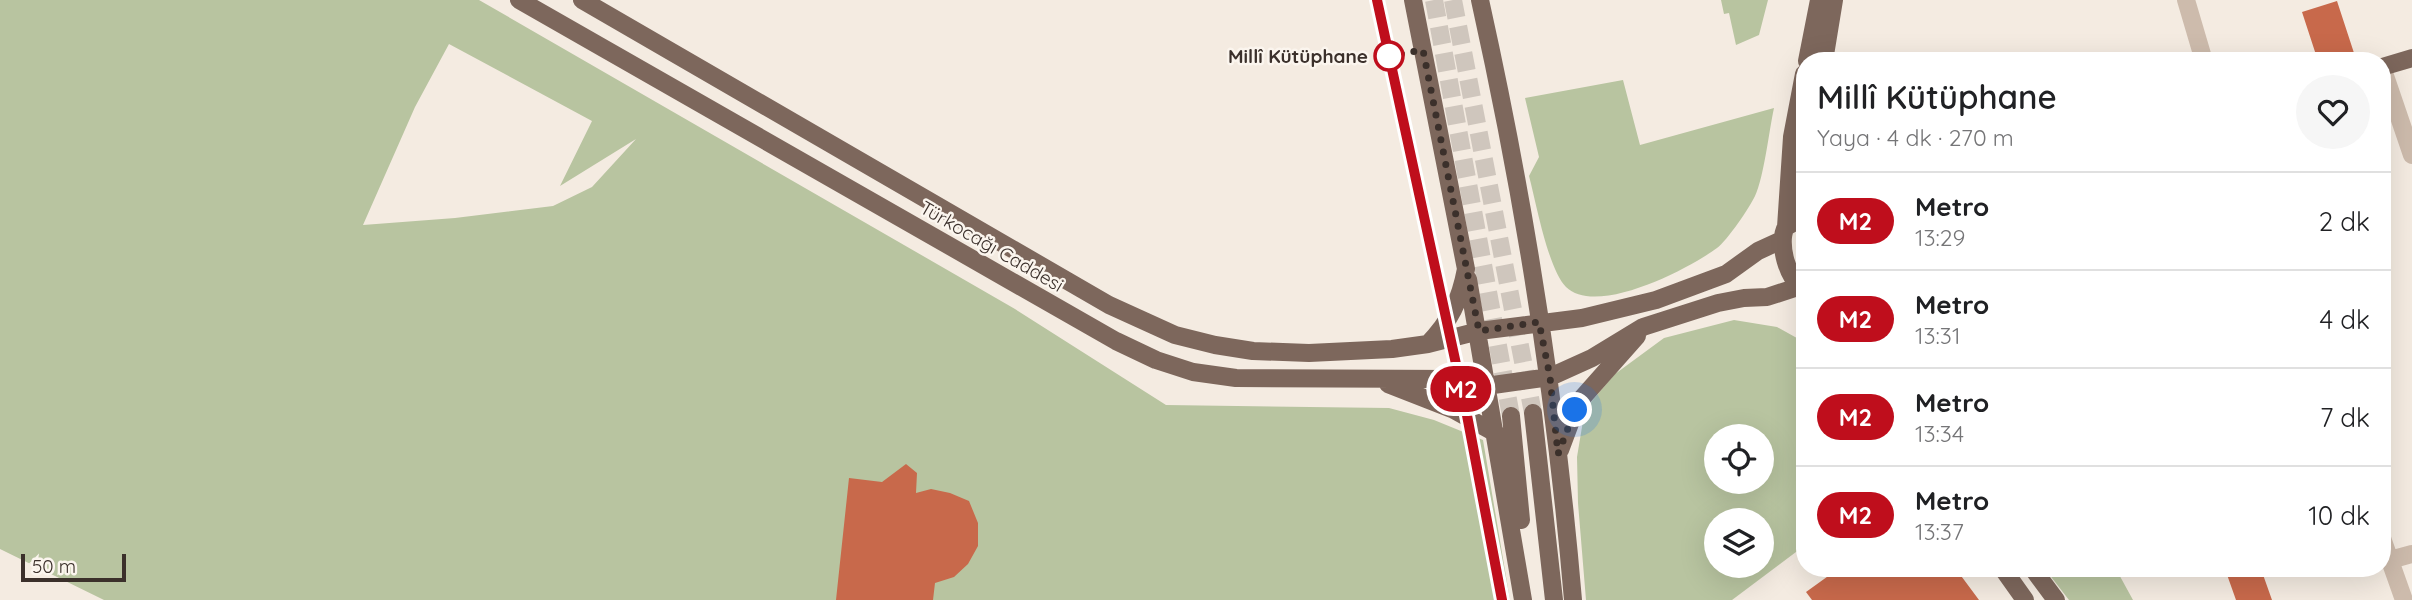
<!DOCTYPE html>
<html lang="tr">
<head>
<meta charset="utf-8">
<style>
  :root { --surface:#fff; --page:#f6f6f6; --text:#202124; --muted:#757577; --line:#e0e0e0 }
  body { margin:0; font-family:Quicksand,sans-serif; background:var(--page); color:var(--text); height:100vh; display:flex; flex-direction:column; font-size:26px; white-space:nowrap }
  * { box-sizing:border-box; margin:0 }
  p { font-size:23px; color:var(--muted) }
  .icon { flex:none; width:38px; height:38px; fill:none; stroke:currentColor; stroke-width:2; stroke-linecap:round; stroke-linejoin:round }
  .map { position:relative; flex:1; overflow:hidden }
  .sheet { position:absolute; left:1796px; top:52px; width:595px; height:525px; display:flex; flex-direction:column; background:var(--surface); border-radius:28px; box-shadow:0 7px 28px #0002 }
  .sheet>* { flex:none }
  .badge { padding:0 14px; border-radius:23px; font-size:24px; line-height:46px }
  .buttons { position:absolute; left:1704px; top:424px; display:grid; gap:14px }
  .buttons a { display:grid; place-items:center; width:70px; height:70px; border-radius:50%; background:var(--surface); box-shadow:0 7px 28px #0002; font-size:35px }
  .scale { position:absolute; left:21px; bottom:18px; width:105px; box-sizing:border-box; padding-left:7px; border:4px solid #3b302b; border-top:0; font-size:19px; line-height:24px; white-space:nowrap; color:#3b302b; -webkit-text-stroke:5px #fbf5ee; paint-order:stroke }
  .you { position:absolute; width:35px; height:35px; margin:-18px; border:5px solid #fff; border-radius:50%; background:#1a73e8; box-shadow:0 0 0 10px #1a73e833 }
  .map>.badge { position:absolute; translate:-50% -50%; box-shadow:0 0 0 4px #fff }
  .round { display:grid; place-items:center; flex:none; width:74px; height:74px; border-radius:37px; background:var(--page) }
  .summary { display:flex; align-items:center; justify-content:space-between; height:119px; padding:0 21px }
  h1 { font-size:33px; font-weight:600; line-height:52px }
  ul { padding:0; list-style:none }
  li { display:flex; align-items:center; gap:21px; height:98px; padding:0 21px; border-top:2px solid var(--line) }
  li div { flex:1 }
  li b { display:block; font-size:26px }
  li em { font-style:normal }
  li .badge { min-width:77px; font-weight:700; text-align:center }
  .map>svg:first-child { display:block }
</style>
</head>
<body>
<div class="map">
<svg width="2412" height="600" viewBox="0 0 2412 600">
  <rect width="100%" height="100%" fill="#f4ebe1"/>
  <!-- green -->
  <path fill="#b8c4a0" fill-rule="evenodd" d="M 0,0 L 479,0 L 1015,309 L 1166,405 L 1389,408 L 1434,420 L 1483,440 L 1510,600 L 104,600 L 0,549 ZM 449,44 L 592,121 L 560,186 L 636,139 L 592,187 L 553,206 L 455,218 L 363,225 L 415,107 Z
    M 1721,0 L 1768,0 L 1759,35 L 1736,45 L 1729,13 L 1724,14 Z
    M 1623,80 L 1640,145 L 1774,108 C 1769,131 1764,177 1755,196 C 1750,207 1727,241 1717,248 C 1689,269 1596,317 1566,287 C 1548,269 1536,202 1529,176 L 1539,157 L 1525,98 Z
    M 1734,320 L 1777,327 L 1804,342 L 1804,546 L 1732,600 L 1586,600 L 1578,503 L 1577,457 L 1585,409 L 1615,374 L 1664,338 ZM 1717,436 L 1762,436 L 1762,481 L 1717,481 ZM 1717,520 L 1762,520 L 1762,565 L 1717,565 Z
    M 2045,569 L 2116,569 L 2133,600 L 2069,600 Z"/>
  <!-- building -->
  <path fill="#c8694b" d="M 2337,1 L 2354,53 L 2328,61 L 2318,61 L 2302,12 Z
    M 906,464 L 917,473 L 916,493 L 931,489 L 950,493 L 969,501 L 978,523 L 978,546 L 968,564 L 954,577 L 935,583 L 933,600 L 836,600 L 849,478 L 882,482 Z
    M 1838,569 L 1956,569 L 1979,600 L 1812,600 L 1806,592 Z
    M 2225,569 L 2261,569 L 2272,600 L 2236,600 Z"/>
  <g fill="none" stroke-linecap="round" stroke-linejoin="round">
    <!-- major-tunnel -->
    <path stroke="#cfc6bd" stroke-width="18" stroke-dasharray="18 9" stroke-linecap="butt" d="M 1434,0 L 1511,416
      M 1453,0 L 1533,413"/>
    <!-- minor -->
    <path stroke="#cdbbac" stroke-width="18" d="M 2186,0 L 2204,61
      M 2382,67 L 2412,155
      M 2382,538 L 2404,600
      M 2390,560 L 2412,554"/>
    <!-- major -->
    <path stroke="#7d675c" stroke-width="18" d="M 519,0 L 1116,341 L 1156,360 L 1193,372 L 1236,378 L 1457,379 L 1486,386 L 1550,377 L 1592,358 L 1643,327 L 1718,303 L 1744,298 L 1767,297 L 1798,287
      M 582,0 L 1109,305 L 1175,335 L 1215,345 L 1253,351 L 1309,353 L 1392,349 L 1428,344 L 1479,331 L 1582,318 L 1656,300 L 1726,274 L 1758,251 L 1782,240
      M 1413,0 L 1466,269 C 1460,301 1450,321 1428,344
      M 1480,0 C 1524,198 1556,398 1573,600
      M 1807,61 L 1819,0
      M 1824,61 L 1834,0
      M 2382,67 L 2412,58
      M 1804,217 L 1786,227 C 1777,242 1788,282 1804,289
      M 1786,227 L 1792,137 L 1804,74
      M 1468,279 L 1523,600
      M 1388,384 L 1452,409 L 1497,434
      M 1533,413 L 1554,600
      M 1511,416 L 1521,520
      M 1560,450 L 1575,410 L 1583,397 L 1637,336
      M 2003,569 L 2025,600
      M 2033,569 L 2056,600"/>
  </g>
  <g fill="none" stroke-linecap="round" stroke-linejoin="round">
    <!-- line casing -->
    <g stroke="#fff" stroke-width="16">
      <path id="line" d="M 1377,0 L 1466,410 L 1502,600"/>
    </g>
    <!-- line -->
    <use href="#line" stroke="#bf0e1c" stroke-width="10"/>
    <!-- walk -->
    <path stroke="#3b302b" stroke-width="7" stroke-dasharray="0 12.6" d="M 1389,56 L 1423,50 L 1479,331 L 1539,322 L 1550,377 L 1558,454 L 1575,410"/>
  </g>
  <!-- markers -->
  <circle fill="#fff" stroke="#bf0e1c" stroke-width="3.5" cx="1389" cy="56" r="14"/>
  <g text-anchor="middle" stroke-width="5" stroke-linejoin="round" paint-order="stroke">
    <!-- stop labels -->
    <g font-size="19" font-weight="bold" fill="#3b302b" stroke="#fbf5ee" text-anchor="end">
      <text x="1368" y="63">Millî Kütüphane</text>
    </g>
    <!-- street labels -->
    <g font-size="19" fill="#3b302b" stroke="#fbf5ee">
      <text transform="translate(992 246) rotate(30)" y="7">Türkocağı Caddesi</text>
    </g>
  </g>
</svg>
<div class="buttons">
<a><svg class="icon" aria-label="locate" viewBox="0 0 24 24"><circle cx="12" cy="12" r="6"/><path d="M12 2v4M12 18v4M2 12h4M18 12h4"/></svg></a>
<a><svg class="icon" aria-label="layers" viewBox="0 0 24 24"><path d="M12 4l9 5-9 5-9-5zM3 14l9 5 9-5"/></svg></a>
</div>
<div class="scale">50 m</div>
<div class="you" style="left:1575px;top:410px"></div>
<b class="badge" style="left:1461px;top:389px;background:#bf0e1c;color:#fff">M2</b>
<section class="sheet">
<div class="summary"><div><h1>Millî Kütüphane</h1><p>Yaya · 4 dk · 270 m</p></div><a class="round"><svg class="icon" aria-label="heart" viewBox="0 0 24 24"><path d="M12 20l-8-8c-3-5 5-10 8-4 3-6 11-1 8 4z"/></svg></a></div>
<ul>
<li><span class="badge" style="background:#bf0e1c;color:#fff">M2</span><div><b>Metro</b><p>13:29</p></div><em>2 dk</em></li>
<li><span class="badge" style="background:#bf0e1c;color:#fff">M2</span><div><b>Metro</b><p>13:31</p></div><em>4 dk</em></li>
<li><span class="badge" style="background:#bf0e1c;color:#fff">M2</span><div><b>Metro</b><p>13:34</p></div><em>7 dk</em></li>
<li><span class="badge" style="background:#bf0e1c;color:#fff">M2</span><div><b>Metro</b><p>13:37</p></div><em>10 dk</em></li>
</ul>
</section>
</div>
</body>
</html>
